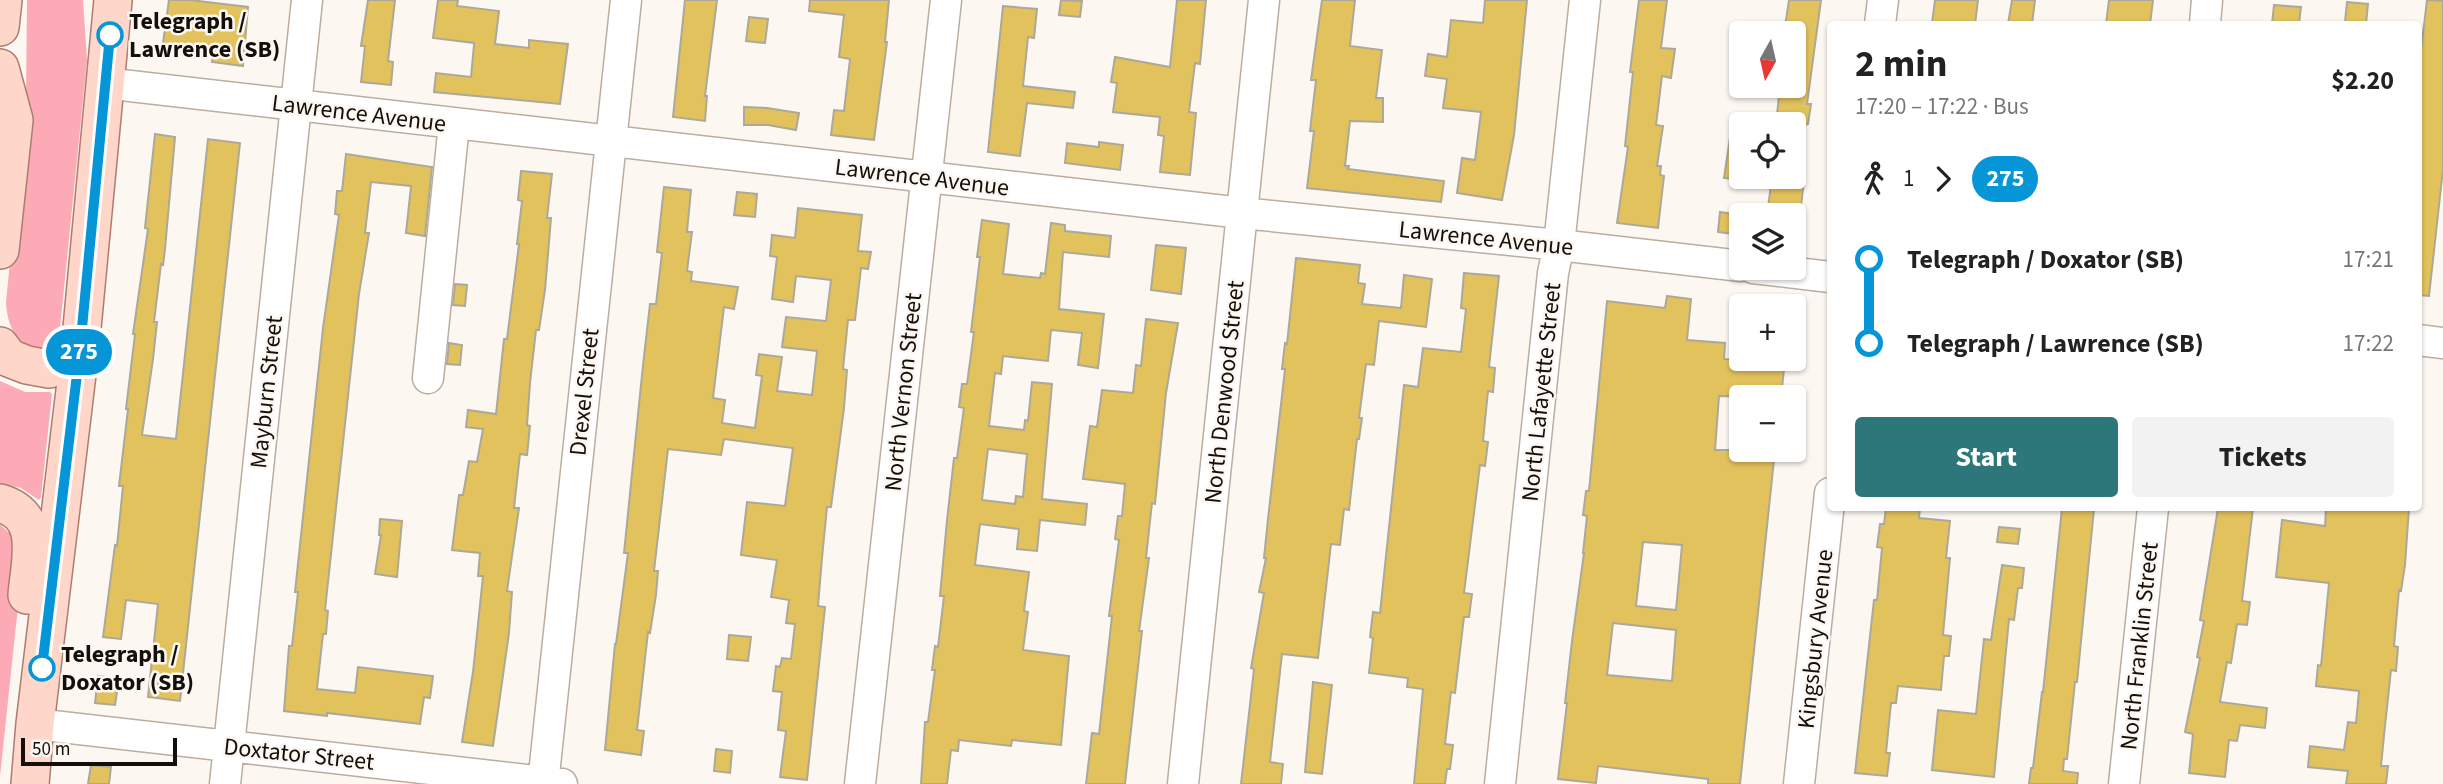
<!DOCTYPE html>
<html lang="en">
<head>
<meta charset="utf-8">
<style>
  :root { --surface:#fff; --page:#f2f2f2; --text:#222; --muted:#767676; --accent:#2d777b }
  body { margin:0; font-family:"Source Sans 3",sans-serif; background:var(--page); color:var(--text); height:100vh; display:flex; flex-direction:column; font-size:26px; white-space:nowrap }
  * { box-sizing:border-box; margin:0 }
  p { font-size:23px; color:var(--muted) }
  .icon { flex:none; width:38px; height:38px; fill:none; stroke:currentColor; stroke-width:2; stroke-linecap:round; stroke-linejoin:round }
  .map { position:relative; flex:1; overflow:hidden }
  .details { position:absolute; left:1827px; top:21px; width:595px; height:490px; display:flex; flex-direction:column; background:var(--surface); border-radius:7px; box-shadow:0 2px 5px #0004 }
  .details>* { flex:none }
  .badge { padding:0 14px; border-radius:23px; font-size:24px; line-height:46px }
  .needle { width:46px; rotate:188deg }
  .tools { position:absolute; left:1729px; top:21px; display:grid; gap:14px }
  .tools a { display:grid; place-items:center; width:77px; height:77px; border-radius:7px; background:var(--surface); box-shadow:0 2px 5px #0004; font-size:35px }
  .scale { position:absolute; left:21px; bottom:18px; width:156px; box-sizing:border-box; padding-left:7px; border:4px solid #140f0b; border-top:0; font-size:19px; line-height:24px; white-space:nowrap; color:#140f0b; -webkit-text-stroke:5px #fdf7f2; paint-order:stroke }
  .map>.badge { position:absolute; translate:-50% -50%; box-shadow:0 0 0 4px #fff }
  .legs { display:flex; align-items:center; gap:10px; height:77px; padding:0 28px; font-size:23px }
  .legs p { margin-inline-start:auto }
  .overview { display:flex; align-items:center; justify-content:space-between; height:119px; padding:0 28px }
  h1 { font-size:38px; font-weight:700; line-height:52px }
  .action { display:flex; gap:14px; margin-top:auto; padding:14px 28px }
  .action a { flex:1; height:80px; border-radius:7px; background:var(--accent); color:#fff; font-size:28px; font-weight:700; line-height:80px; text-align:center }
  .action a+a { background:var(--page); color:var(--text) }
  ul { padding:0 28px; list-style:none }
  li { display:flex; align-items:center; gap:24px; height:84px; font-size:26px }
  li i { display:grid; place-items:center; width:10px; height:100%; margin:0 9px; background:currentColor }
  li i::after { content:''; width:18px; height:18px; margin:-9px; border:5px solid; border-radius:50%; background:var(--surface) }
  li p { margin-inline-start:auto }
  li:first-child i { background:linear-gradient(#0000 50%,currentColor 0) }
  li:last-child i { background:linear-gradient(currentColor 50%,#0000 0) }
  .map>svg:first-child { display:block }
</style>
</head>
<body>
<div class="map">
<svg width="2443" height="784" viewBox="0 0 2443 784">
  <rect width="100%" height="100%" fill="#fdf7f2"/>
  <!-- green -->
  <path fill="#fcaab5" d="M 27,0 L 83,0 L 87,60 L 59,338 L 51,353 L 31,355 C 16,338 7,326 6,302 L 26,102 Z
    M 0,381 L 25,392 L 50,392 L 52,394 L 41,497 L 39,500 L 21,488 L 0,483 Z
    M 0,524 L 13,537 L 22,569 L 0,776 Z"/>
  <!-- building -->
  <path fill="#e2c25c" stroke="#ada897" stroke-width="2" fill-rule="evenodd" d="M 169,0 L 190,0 L 248,7 L 243,66 L 212,62 L 213,56 L 162,50 Z
    M 368,0 L 395,0 L 388,61 L 393,62 L 391,85 L 361,82 L 365,46 L 361,46 Z
    M 438,0 L 458,0 L 457,6 L 499,11 L 495,44 L 529,48 L 529,40 L 568,44 L 560,104 L 434,92 L 436,73 L 471,77 L 474,45 L 474,43 L 433,38 Z
    M 685,0 L 717,0 L 705,96 L 707,96 L 705,121 L 673,117 Z
    M 810,0 L 889,0 L 885,42 L 887,42 L 874,140 L 831,135 L 834,110 L 844,111 L 850,59 L 839,57 L 844,15 L 809,11 Z
    M 1061,0 L 1082,1 L 1080,17 L 1059,15 Z
    M 1177,0 L 1206,0 L 1200,64 L 1195,63 L 1189,112 L 1196,113 L 1190,175 L 1160,172 L 1164,136 L 1158,135 L 1160,117 L 1113,112 L 1117,83 L 1111,82 L 1115,57 L 1170,67 Z
    M 1322,0 L 1355,0 L 1350,46 L 1382,50 L 1376,98 L 1383,98 L 1383,122 L 1350,121 L 1345,166 L 1349,166 L 1348,169 L 1444,181 L 1441,202 L 1307,188 L 1314,131 L 1310,131 L 1316,80 L 1311,80 Z
    M 1485,0 L 1527,0 L 1514,135 L 1502,200 L 1457,193 L 1462,158 L 1475,160 L 1481,112 L 1443,108 L 1447,79 L 1425,76 L 1428,54 L 1447,57 L 1451,20 L 1483,23 Z
    M 1639,0 L 1667,0 L 1661,48 L 1675,49 L 1671,78 L 1662,76 L 1656,125 L 1663,126 L 1657,166 L 1661,166 L 1660,175 L 1664,176 L 1658,228 L 1617,223 L 1628,147 L 1625,146 L 1633,72 L 1630,72 Z
    M 1789,0 L 1821,0 L 1807,104 L 1811,104 L 1808,124 L 1805,125 L 1776,124 L 1780,86 L 1794,86 L 1794,33 L 1784,33 Z
    M 1935,0 L 1978,0 L 1975,24 L 1932,23 Z
    M 2012,0 L 2035,0 L 2032,24 L 2008,24 Z
    M 2109,0 L 2153,0 L 2150,24 L 2106,24 Z
    M 2427,0 L 2443,1 L 2443,169 L 2429,296 L 2418,295 L 2418,76 Z
    M 2347,2 L 2368,4 L 2366,24 L 2345,22 Z
    M 2274,5 L 2301,7 L 2299,24 L 2272,24 Z
    M 1003,6 L 1037,9 L 1034,38 L 1028,37 L 1023,86 L 1075,92 L 1073,108 L 1027,103 L 1020,156 L 988,152 Z
    M 749,17 L 768,19 L 765,43 L 746,41 Z
    M 744,107 L 767,108 L 799,113 L 796,130 L 768,125 L 744,125 Z
    M 1731,131 L 1741,132 L 1741,180 L 1724,178 Z
    M 155,134 L 175,137 L 165,249 L 163,265 L 161,264 L 154,322 L 157,322 L 153,359 L 142,435 L 176,439 L 208,139 L 240,143 L 180,701 L 148,697 L 158,604 L 126,600 L 121,639 L 103,637 L 115,545 L 117,546 L 123,486 L 119,486 L 128,409 L 126,409 L 135,334 L 133,334 L 148,229 L 145,228 Z
    M 1099,142 L 1123,145 L 1120,170 L 1065,163 L 1067,143 L 1099,147 Z
    M 346,154 L 432,167 L 425,236 L 406,233 L 411,186 L 371,182 L 365,233 L 369,233 L 359,294 L 325,610 L 328,611 L 326,634 L 323,634 L 317,689 L 355,693 L 358,667 L 433,676 L 430,698 L 424,697 L 420,724 L 327,713 L 327,716 L 284,711 L 289,646 L 292,646 L 298,592 L 295,592 L 323,328 L 339,215 L 335,214 L 337,191 L 342,191 Z
    M 521,171 L 552,174 L 547,218 L 551,218 L 545,290 L 539,330 L 536,330 L 530,383 L 527,425 L 530,426 L 527,455 L 520,454 L 514,508 L 519,508 L 507,591 L 512,592 L 509,633 L 493,746 L 462,742 L 473,672 L 483,576 L 478,576 L 480,553 L 452,550 L 459,495 L 463,495 L 469,461 L 477,462 L 483,429 L 466,427 L 468,410 L 496,414 L 504,339 L 507,339 L 519,244 L 517,244 L 522,201 L 518,200 Z
    M 1772,177 L 1804,180 L 1800,215 L 1767,215 Z
    M 664,187 L 691,190 L 687,232 L 692,232 L 687,271 L 692,272 L 691,281 L 738,287 L 734,309 L 724,307 L 713,398 L 725,400 L 722,423 L 755,428 L 762,376 L 756,375 L 759,354 L 782,357 L 777,391 L 812,395 L 817,351 L 782,347 L 786,317 L 826,321 L 831,280 L 796,276 L 793,302 L 772,299 L 777,257 L 770,256 L 772,235 L 795,238 L 798,208 L 862,215 L 858,251 L 871,252 L 868,269 L 861,268 L 855,320 L 848,320 L 843,369 L 847,370 L 844,408 L 831,507 L 827,507 L 822,558 L 818,606 L 825,607 L 807,780 L 780,777 L 786,731 L 778,730 L 782,692 L 773,691 L 776,666 L 780,667 L 782,658 L 791,659 L 795,624 L 786,623 L 789,600 L 771,597 L 777,560 L 741,555 L 747,502 L 785,506 L 793,448 L 724,439 L 721,455 L 668,449 L 654,571 L 658,571 L 656,595 L 650,633 L 648,632 L 637,730 L 644,731 L 641,755 L 605,750 L 615,644 L 616,644 L 628,553 L 624,553 L 643,365 L 650,304 L 656,304 L 662,253 L 657,252 Z
    M 737,192 L 757,194 L 755,217 L 734,215 Z
    M 1720,212 L 1742,215 L 1740,235 L 1718,232 Z
    M 982,220 L 1009,224 L 1003,274 L 1040,278 L 1041,273 L 1045,274 L 1051,223 L 1065,225 L 1065,231 L 1111,236 L 1109,257 L 1063,252 L 1059,309 L 1104,314 L 1098,368 L 1078,365 L 1082,333 L 1051,330 L 1048,361 L 1003,356 L 1001,374 L 995,373 L 989,426 L 1024,430 L 1025,420 L 1028,421 L 1032,382 L 1052,384 L 1042,499 L 1087,504 L 1085,525 L 1040,520 L 1037,551 L 1017,549 L 1019,529 L 980,524 L 975,565 L 1029,572 L 1024,611 L 1028,612 L 1023,650 L 1069,656 L 1061,745 L 1012,740 L 1011,746 L 959,740 L 958,751 L 951,750 L 947,784 L 921,784 L 925,722 L 928,722 L 935,670 L 932,670 L 935,646 L 938,647 L 944,596 L 940,596 L 947,520 L 954,458 L 957,458 L 964,408 L 959,407 L 962,384 L 967,384 L 974,332 L 971,332 L 980,257 L 977,257 ZM 988,449 L 1027,454 L 1023,497 L 1016,496 L 1015,504 L 982,500 Z
    M 1156,245 L 1186,248 L 1181,294 L 1151,290 Z
    M 1296,258 L 1360,265 L 1358,283 L 1365,284 L 1362,304 L 1401,308 L 1404,275 L 1432,279 L 1426,327 L 1379,321 L 1374,365 L 1366,364 L 1359,418 L 1362,418 L 1359,439 L 1357,439 L 1349,510 L 1344,509 L 1340,545 L 1331,544 L 1318,658 L 1282,654 L 1270,762 L 1283,764 L 1281,784 L 1241,784 L 1254,669 L 1251,668 L 1264,593 L 1259,592 L 1266,558 L 1264,558 L 1268,519 L 1285,369 L 1282,369 L 1285,343 L 1287,344 Z
    M 1464,273 L 1499,276 L 1489,367 L 1495,368 L 1493,392 L 1488,391 L 1483,441 L 1488,442 L 1485,466 L 1480,465 L 1464,593 L 1472,594 L 1469,617 L 1464,617 L 1455,693 L 1451,692 L 1445,744 L 1453,745 L 1450,769 L 1447,769 L 1445,784 L 1414,784 L 1423,689 L 1407,687 L 1408,678 L 1369,673 L 1373,638 L 1370,637 L 1373,612 L 1380,613 L 1404,385 L 1418,387 L 1423,348 L 1461,352 L 1466,309 L 1461,308 Z
    M 455,284 L 467,285 L 465,306 L 453,305 Z
    M 1667,296 L 1691,299 L 1687,340 L 1725,343 L 1724,359 L 1785,360 L 1781,397 L 1719,396 L 1715,450 L 1775,450 L 1740,784 L 1708,784 L 1708,779 L 1598,766 L 1596,783 L 1558,779 L 1567,703 L 1565,703 L 1572,641 L 1584,553 L 1583,553 L 1587,516 L 1583,515 L 1586,491 L 1589,491 L 1607,301 L 1665,308 ZM 1643,542 L 1682,545 L 1676,610 L 1636,606 ZM 1613,623 L 1676,630 L 1672,681 L 1607,675 Z
    M 1146,319 L 1178,323 L 1166,393 L 1155,504 L 1152,503 L 1146,558 L 1149,558 L 1139,631 L 1142,631 L 1125,784 L 1086,784 L 1092,733 L 1099,734 L 1112,616 L 1109,616 L 1119,540 L 1115,539 L 1118,516 L 1122,516 L 1125,484 L 1083,479 L 1090,426 L 1097,427 L 1102,390 L 1133,393 L 1136,365 L 1141,366 Z
    M 449,343 L 462,345 L 460,365 L 447,364 Z
    M 1886,508 L 1920,508 L 1919,518 L 1950,521 L 1946,558 L 1950,558 L 1943,635 L 1951,636 L 1949,656 L 1944,656 L 1941,690 L 1898,686 L 1896,703 L 1891,703 L 1886,753 L 1890,753 L 1887,776 L 1855,773 L 1874,600 L 1877,600 L 1882,548 L 1877,547 L 1880,524 L 1884,524 Z
    M 2062,508 L 2094,509 L 2077,682 L 2075,682 L 2067,759 L 2064,759 L 2063,771 L 2078,773 L 2077,784 L 2029,784 L 2031,768 L 2033,768 L 2042,692 L 2043,692 Z
    M 2218,508 L 2253,508 L 2242,601 L 2250,602 L 2247,625 L 2237,624 L 2231,663 L 2227,662 L 2220,702 L 2267,708 L 2265,728 L 2240,725 L 2237,741 L 2229,740 L 2225,777 L 2189,773 L 2193,734 L 2185,732 L 2200,658 L 2197,657 L 2204,621 L 2200,620 Z
    M 2326,508 L 2409,508 L 2405,565 L 2401,591 L 2399,590 L 2394,646 L 2398,647 L 2396,671 L 2391,670 L 2385,726 L 2381,766 L 2388,766 L 2386,784 L 2346,784 L 2348,771 L 2308,767 L 2310,746 L 2344,750 L 2348,722 L 2356,723 L 2359,691 L 2316,686 L 2318,665 L 2321,666 L 2329,583 L 2276,577 L 2282,520 L 2325,526 Z
    M 380,519 L 402,521 L 397,577 L 375,574 L 381,535 L 379,535 Z
    M 1999,527 L 2020,529 L 2018,544 L 1997,542 Z
    M 2002,565 L 2024,568 L 2022,588 L 2018,588 L 2014,620 L 2009,619 L 1994,777 L 1932,770 L 1938,710 L 1976,714 L 1984,639 L 1991,640 Z
    M 729,635 L 751,637 L 748,661 L 727,659 Z
    M 98,676 L 119,679 L 115,705 L 95,703 Z
    M 1313,682 L 1332,685 L 1322,774 L 1305,772 Z
    M 716,749 L 732,751 L 730,773 L 714,771 Z
    M 91,765 L 111,767 L 109,784 L 88,784 Z"/>
  <g fill="none" stroke-linecap="round" stroke-linejoin="round">
    <!-- minor casing -->
    <g stroke="#bbada0" stroke-width="33">
      <path id="minor" d="M 1880,24 L 1883,0
        M 2205,24 L 2207,0
        M 104,83 L 1242,213 L 1559,245 L 1741,266
        M 1753,268 L 1830,277
        M 2418,340 L 2443,343
        M 428,378 L 454,124
        M 35,724 L 562,784
        M 225,784 L 307,0
        M 543,784 L 626,0
        M 860,784 L 946,0
        M 1183,784 L 1264,0
        M 1500,784 L 1553,273 L 1559,245 L 1585,0
        M 1799,784 L 1830,493
        M 2124,784 L 2153,508"/>
    </g>
    <!-- major casing -->
    <g stroke="#ab7e70" stroke-width="40">
      <path id="major" d="M 0,27 L 3,0
        M 0,68 L 14,120 L 0,250
        M 0,346 L 9,358 L 27,365 L 49,369 L 67,359 L 81,338
        M 0,503 C 44,516 30,559 27,595
        M 30,784 L 35,724 L 80,349 L 113,0"/>
    </g>
    <!-- minor -->
    <use href="#minor" stroke="#fff" stroke-width="30"/>
    <!-- major -->
    <use href="#major" stroke="#fed6ca" stroke-width="37"/>
  </g>
  <g fill="none" stroke-linecap="round" stroke-linejoin="round">
    <!-- line-1 casing -->
    <g stroke="#fff" stroke-width="16">
      <path id="line-1" d="M 42,668 L 80,349 L 110,35"/>
    </g>
    <!-- line-1 -->
    <use href="#line-1" stroke="#0696d7" stroke-width="10"/>
  </g>
  <!-- markers -->
  <g fill="#fff" stroke="#0696d7" stroke-width="3.5">
    <circle cx="110" cy="35" r="12"/>
    <circle cx="42" cy="668" r="12"/>
  </g>
  <g text-anchor="middle" stroke-width="5" stroke-linejoin="round" paint-order="stroke">
    <!-- stop labels -->
    <g font-size="24" font-weight="bold" fill="#140f0b" stroke="#fdf7f2" text-anchor="start">
      <text x="129" y="29">Telegraph /<tspan x="129" dy="28">Lawrence (SB)</tspan></text>
      <text x="61" y="662">Telegraph /<tspan x="61" dy="28">Doxator (SB)</tspan></text>
    </g>
    <!-- street labels -->
    <g font-size="24" fill="#140f0b" stroke="#fdf7f2">
      <text transform="translate(359 113) rotate(7)" y="8">Lawrence Avenue</text>
      <text transform="translate(922 177) rotate(7)" y="8">Lawrence Avenue</text>
      <text transform="translate(1486 238) rotate(6)" y="8">Lawrence Avenue</text>
      <text transform="translate(266 392) rotate(-84)" y="8">Mayburn Street</text>
      <text transform="translate(584 392) rotate(-84)" y="8">Drexel Street</text>
      <text transform="translate(903 392) rotate(-84)" y="8">North Vernon Street</text>
      <text transform="translate(1224 392) rotate(-84)" y="8">North Denwood Street</text>
      <text transform="translate(1541 392) rotate(-84)" y="8">North Lafayette Street</text>
      <text transform="translate(1815 639) rotate(-84)" y="8">Kingsbury Avenue</text>
      <text transform="translate(2139 646) rotate(-84)" y="8">North Franklin Street</text>
      <text transform="translate(299 754) rotate(6)" y="8">Doxtator Street</text>
    </g>
  </g>
</svg>
<div class="tools">
<a><svg class="needle" viewBox="-14 -14 28 28"><path d="M0-13l5 13h-10z" fill="#e53935"/><path d="M0 13l5-13h-10z" fill="#767676"/></svg></a>
<a><svg class="icon" aria-label="locate" viewBox="0 0 24 24"><circle cx="12" cy="12" r="6"/><path d="M12 2v4M12 18v4M2 12h4M18 12h4"/></svg></a>
<a><svg class="icon" aria-label="layers" viewBox="0 0 24 24"><path d="M12 4l9 5-9 5-9-5zM3 14l9 5 9-5"/></svg></a>
<a>+</a>
<a>−</a>
</div>
<div class="scale">50 m</div>
<b class="badge" style="left:79px;top:352px;background:#0696d7;color:#fff">275</b>
<section class="details">
<div class="overview"><div><h1>2 min</h1><p>17:20 – 17:22 · Bus</p></div><b>$2.20</b></div>
<div class="legs"><svg class="icon" aria-label="walk" viewBox="0 0 24 24"><circle cx="13" cy="4" r="2"/><path d="M13 8l-2 6 4 7M11 14l-3 7M7 12l3-4h3l4 4"/></svg>1<svg class="icon" aria-label="forward" viewBox="0 0 24 24"><path d="M9 5l7 7-7 7"/></svg><b class="badge" style="background:#0696d7;color:#fff">275</b></div>
<ul>
<li><i style="color:#0696d7"></i><b>Telegraph / Doxator (SB)</b><p>17:21</p></li>
<li><i style="color:#0696d7"></i><b>Telegraph / Lawrence (SB)</b><p>17:22</p></li>
</ul>
<div class="action"><a>Start</a><a>Tickets</a></div>
</section>
</div>
</body>
</html>
